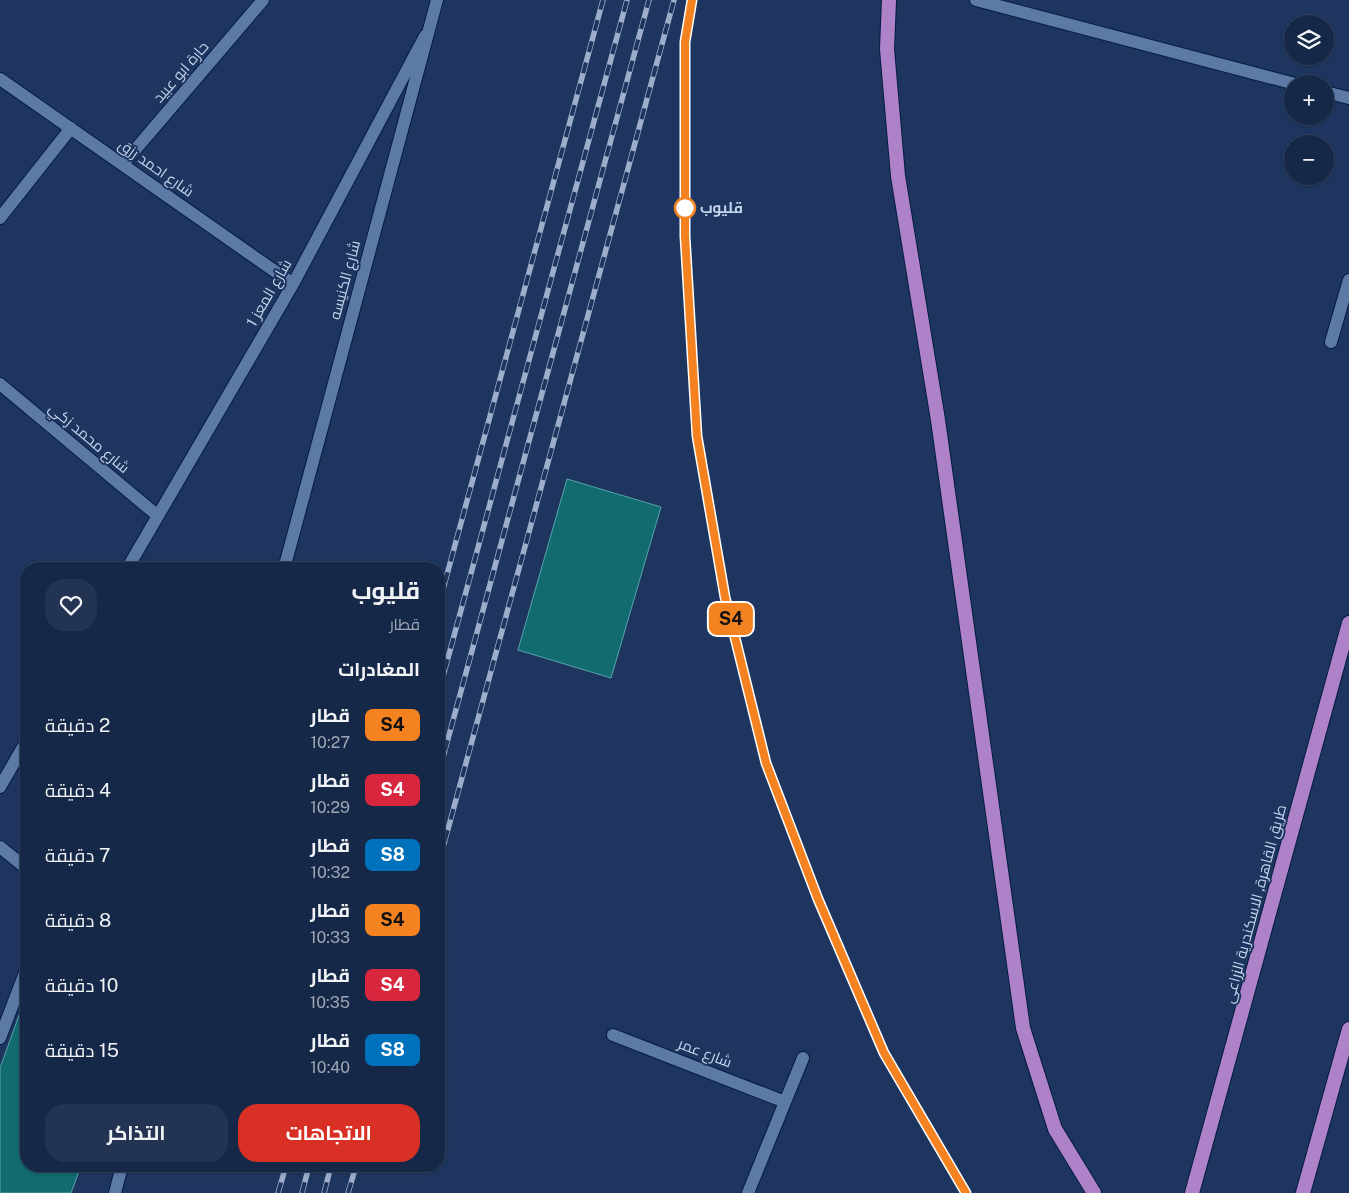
<!DOCTYPE html>
<html lang="ar">
<head>
<meta charset="utf-8">
<style>
  :root { --surface:#162847; --page:#233452; --text:#f1f3f6; --muted:#9ea6b4; --line:#354460; --accent:#d93025 }
  body { margin:0; font-family:"Public Sans",Cairo,sans-serif; background:var(--page); color:var(--text); direction:rtl; height:100vh; display:flex; flex-direction:column; font-size:19px; white-space:nowrap }
  * { box-sizing:border-box; margin:0 }
  p { font-size:16px; color:var(--muted) }
  .icon { flex:none; width:28px; height:28px; fill:none; stroke:currentColor; stroke-width:2; stroke-linecap:round; stroke-linejoin:round }
  .map { position:relative; flex:1; overflow:hidden; direction:ltr }
  .side { position:absolute; left:20px; top:562px; width:425px; height:610px; display:flex; flex-direction:column; background:var(--surface); border-radius:20px; box-shadow:0 1px 4px #0004,0 0 0 1px var(--line); direction:rtl }
  .side>* { flex:none }
  .badge { padding:0 10px; border-radius:8px; font-size:18px; line-height:32px }
  .tools { position:absolute; left:1284px; top:15px; display:grid; gap:10px }
  .tools a { display:grid; place-items:center; width:50px; height:50px; border-radius:50%; background:var(--surface); box-shadow:0 1px 4px #0004,0 0 0 1px var(--line); font-size:25px }
  .map>.badge { position:absolute; translate:-50% -50%; box-shadow:0 0 0 2px #fff }
  h2 { padding:0 25px; font-size:19px; line-height:45px }
  .round { display:grid; place-items:center; flex:none; width:52px; height:52px; border-radius:20px; background:var(--page) }
  .summary { display:flex; align-items:center; justify-content:space-between; height:85px; padding:0 25px }
  h1 { font-size:24px; font-weight:700; line-height:38px }
  .primary-button { display:flex; gap:10px; margin-top:auto; padding:10px 25px }
  .primary-button a { flex:1; height:58px; border-radius:20px; background:var(--accent); color:#fff; font-size:20px; font-weight:700; line-height:58px; text-align:center }
  .primary-button a+a { background:var(--page); color:var(--text) }
  ul { padding:0; list-style:none }
  li { display:flex; align-items:center; gap:15px; height:65px; padding:0 25px }
  li div { flex:1 }
  li b { display:block; font-size:19px }
  li em { font-style:normal }
  li .badge { min-width:55px; font-weight:700; text-align:center }
  .map>svg:first-child { display:block }
</style>
</head>
<body>
<div class="map">
<svg width="1349" height="1193" viewBox="0 0 1349 1193">
  <rect width="100%" height="100%" fill="#1e365f"/>
  <!-- building -->
  <path fill="#116b6f" stroke="#56a5a8" d="M 567,479 L 661,507 L 611,678 L 518,650 Z
    M 26,996 L 26,1166 L 81,1166 L 71,1193 L 0,1193 L 0,1068 Z"/>
  <g fill="none" stroke-linecap="round" stroke-linejoin="round">
    <!-- service casing -->
    <g stroke="#051c42" stroke-width="14">
      <path id="service" d="M 976,0 L 1295,84
        M 1325,92 L 1349,98
        M 1331,342 L 1349,280"/>
    </g>
    <!-- minor casing -->
    <g stroke="#051c42" stroke-width="14">
      <path id="minor" d="M 0,79 L 293,284
        M 123,164 L 263,0
        M 0,218 L 71,128
        M 0,384 L 158,516
        M 127,569 L 293,284 L 425,36
        M 0,787 L 26,742
        M 613,1035 L 785,1102
        M 0,1038 L 26,970
        M 748,1193 L 803,1058"/>
    </g>
    <!-- secondary casing -->
    <g stroke="#051c42" stroke-width="14">
      <path id="secondary" d="M 284,569 L 437,0
        M 0,847 L 26,868
        M 115,1193 L 122,1166"/>
    </g>
    <!-- trunk casing -->
    <g stroke="#051c42" stroke-width="16">
      <path id="trunk" d="M 889,0 L 887,49 L 898,176 L 938,420 L 1023,1028 L 1055,1129 L 1094,1193
        M 1192,1193 L 1349,623
        M 1303,1193 L 1349,1029"/>
    </g>
    <!-- service -->
    <use href="#service" stroke="#5d79a6" stroke-width="12"/>
    <!-- minor -->
    <use href="#minor" stroke="#5d79a6" stroke-width="12"/>
    <!-- secondary -->
    <use href="#secondary" stroke="#5d79a6" stroke-width="12"/>
    <!-- trunk -->
    <use href="#trunk" stroke="#ae82c8" stroke-width="14"/>
    <!-- rail casing -->
    <g stroke="#9daecb" stroke-width="5.5">
      <path id="rail" d="M 692,0 L 685,42 L 685,236 L 697,436 L 725,597 L 766,763 L 818,899 L 884,1053 L 966,1193
        M 439,604 L 603,0
        M 439,691 L 627,0
        M 439,772 L 649,0
        M 439,862 L 674,0
        M 278,1193 L 286,1166
        M 302,1193 L 309,1166
        M 324,1193 L 331,1166
        M 348,1193 L 356,1166"/>
    </g>
    <!-- rail -->
    <use href="#rail" stroke="#1e365f" stroke-width="4" stroke-dasharray="11" stroke-linecap="butt"/>
  </g>
  <g fill="none" stroke-linecap="round" stroke-linejoin="round">
    <!-- line casing -->
    <g stroke="#fff" stroke-width="11">
      <path id="line" d="M 692,0 L 685,42 L 685,236 L 697,436 L 725,597 L 766,763 L 818,899 L 884,1053 L 966,1193"/>
    </g>
    <!-- line -->
    <use href="#line" stroke="#f58220" stroke-width="8"/>
  </g>
  <!-- markers -->
  <circle fill="#fff" stroke="#f58220" stroke-width="2.5" cx="685" cy="208" r="10"/>
  <g text-anchor="middle" stroke-width="4" stroke-linejoin="round" paint-order="stroke">
    <!-- street labels -->
    <g font-size="15" fill="#c6d5ee" stroke="#1e365f">
      <text transform="translate(181 72) rotate(-49)" y="5">حارة ابو عبيد</text>
      <text transform="translate(156 168) rotate(35)" y="5">شارع احمد رزق</text>
      <text transform="translate(345 280) rotate(-75)" y="5">شارع الكنيسه</text>
      <text transform="translate(269 293) rotate(-60)" y="5">شارع المعز 1</text>
      <text transform="translate(89 438) rotate(40)" y="5">شارع محمد زكي</text>
      <text transform="translate(1255 904) rotate(-75)" y="5">طريق القاهرة, الاسكندرية الزراعى</text>
      <text transform="translate(705 1053) rotate(21)" y="5">شارع عمر</text>
    </g>
    <!-- stop labels -->
    <g font-size="15" font-weight="bold" fill="#c6d5ee" stroke="#1e365f" text-anchor="start">
      <text x="700" y="213">قليوب</text>
    </g>
  </g>
</svg>
<div class="tools">
<a><svg class="icon" aria-label="layers" viewBox="0 0 24 24"><path d="M12 4l9 5-9 5-9-5zM3 14l9 5 9-5"/></svg></a>
<a>+</a>
<a>−</a>
</div>
<b class="badge" style="left:731px;top:619px;background:#f58220;color:#111">S4</b>
<section class="side">
<div class="summary"><div><h1>قليوب</h1><p>قطار</p></div><a class="round"><svg class="icon" aria-label="heart" viewBox="0 0 24 24"><path d="M12 20l-8-8c-3-5 5-10 8-4 3-6 11-1 8 4z"/></svg></a></div>
<h2>المغادرات</h2>
<ul>
<li><span class="badge" style="background:#f58220;color:#111">S4</span><div><b>قطار</b><p>10:27</p></div><em>2 دقيقة</em></li>
<li><span class="badge" style="background:#d7263d;color:#fff">S4</span><div><b>قطار</b><p>10:29</p></div><em>4 دقيقة</em></li>
<li><span class="badge" style="background:#0072bc;color:#fff">S8</span><div><b>قطار</b><p>10:32</p></div><em>7 دقيقة</em></li>
<li><span class="badge" style="background:#f58220;color:#111">S4</span><div><b>قطار</b><p>10:33</p></div><em>8 دقيقة</em></li>
<li><span class="badge" style="background:#d7263d;color:#fff">S4</span><div><b>قطار</b><p>10:35</p></div><em>10 دقيقة</em></li>
<li><span class="badge" style="background:#0072bc;color:#fff">S8</span><div><b>قطار</b><p>10:40</p></div><em>15 دقيقة</em></li>
</ul>
<div class="primary-button"><a>الاتجاهات</a><a>التذاكر</a></div>
</section>
</div>
</body>
</html>
